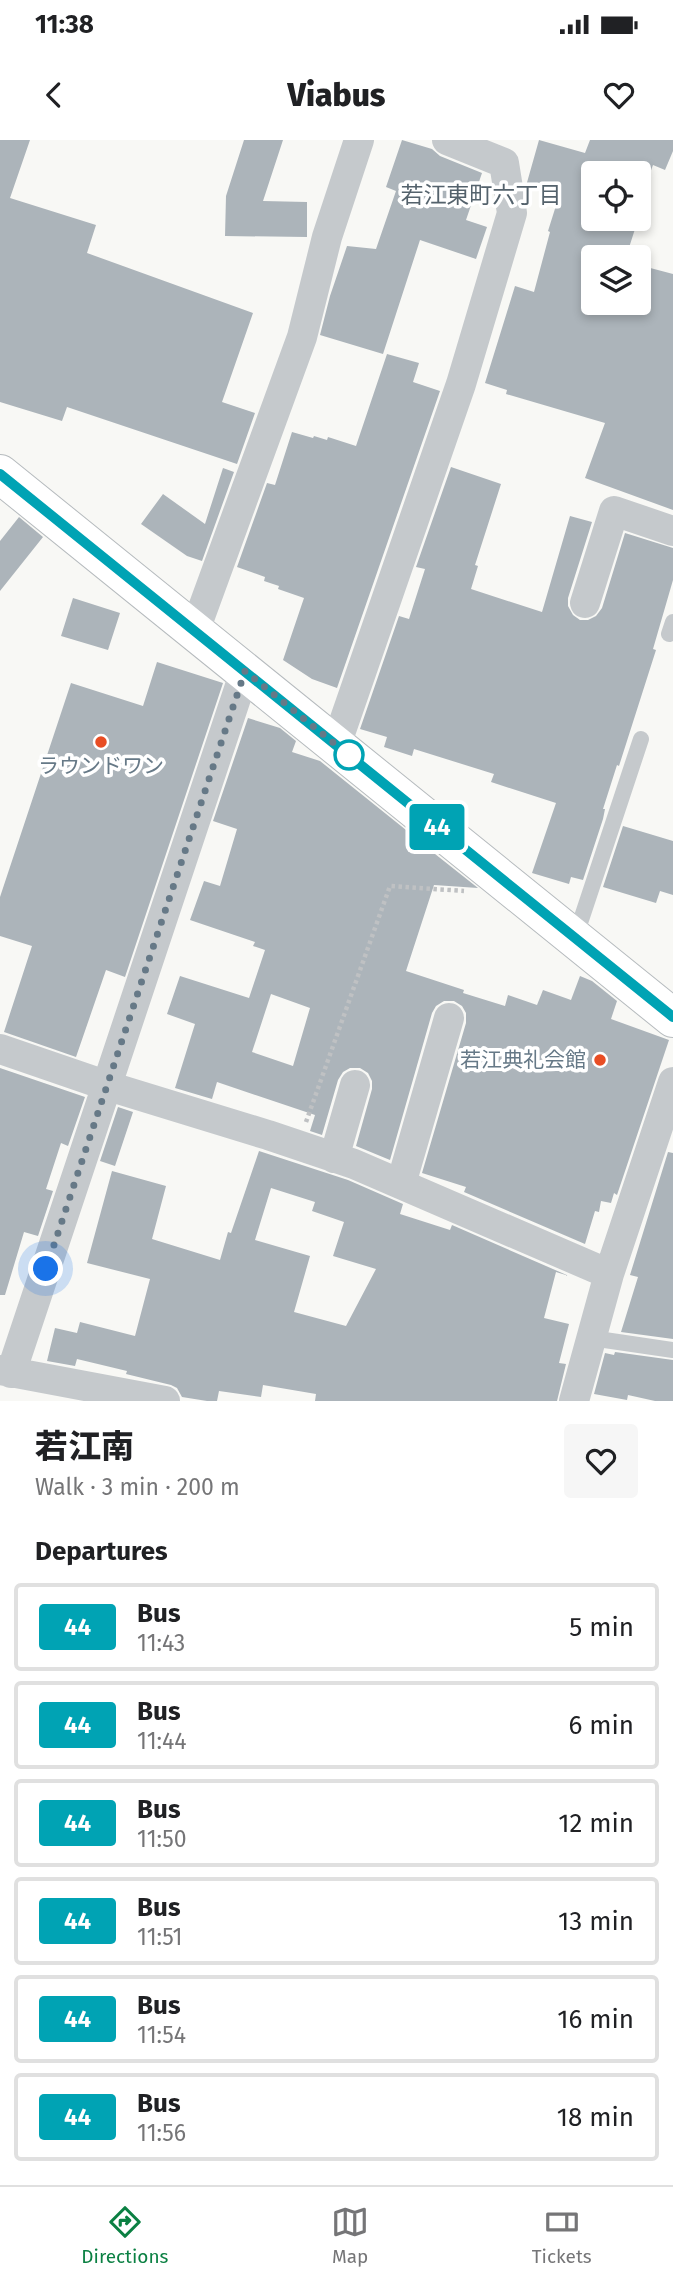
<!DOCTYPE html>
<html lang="en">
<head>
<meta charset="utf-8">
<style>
  :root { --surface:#fff; --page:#f6f6f6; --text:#202124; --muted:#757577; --line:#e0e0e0; --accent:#0b8043 }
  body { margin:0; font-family:"Fira Sans","Noto Sans JP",sans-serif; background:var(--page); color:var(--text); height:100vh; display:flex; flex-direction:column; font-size:26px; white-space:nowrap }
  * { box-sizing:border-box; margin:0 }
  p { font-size:23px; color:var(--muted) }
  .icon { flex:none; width:38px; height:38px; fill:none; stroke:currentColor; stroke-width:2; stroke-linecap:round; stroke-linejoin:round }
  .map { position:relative; height:1261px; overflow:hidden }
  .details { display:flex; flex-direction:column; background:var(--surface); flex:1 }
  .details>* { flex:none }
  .badge { padding:0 14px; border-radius:5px; font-size:24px; line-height:46px }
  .buttons { position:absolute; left:581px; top:21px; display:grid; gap:14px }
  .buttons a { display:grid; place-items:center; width:70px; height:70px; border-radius:7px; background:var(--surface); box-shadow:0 4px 10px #0003; font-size:35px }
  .you { position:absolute; width:35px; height:35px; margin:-18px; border:5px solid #fff; border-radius:50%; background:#1a73e8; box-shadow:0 0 0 10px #1a73e833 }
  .map>.badge { position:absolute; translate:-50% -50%; box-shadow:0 0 0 4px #fff }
  h2 { padding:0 35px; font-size:26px; line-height:63px }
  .round { display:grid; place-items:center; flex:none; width:74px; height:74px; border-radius:7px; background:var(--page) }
  .summary { display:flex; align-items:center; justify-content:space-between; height:119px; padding:0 35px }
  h1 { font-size:33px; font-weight:800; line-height:52px }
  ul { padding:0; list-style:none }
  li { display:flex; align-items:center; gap:21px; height:88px; margin:0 14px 10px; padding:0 21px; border:4px solid var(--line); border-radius:7px }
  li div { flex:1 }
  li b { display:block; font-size:26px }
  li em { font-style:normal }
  li .badge { min-width:77px; font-weight:700; text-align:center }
  .status { display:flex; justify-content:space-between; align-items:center; height:49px; padding:0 35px; background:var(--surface); direction:ltr }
  .status svg { height:19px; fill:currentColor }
  header { display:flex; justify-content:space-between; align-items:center; height:91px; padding:0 35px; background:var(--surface); font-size:32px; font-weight:800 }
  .dock { display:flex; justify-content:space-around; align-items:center; height:98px; border-top:2px solid var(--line); background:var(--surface); font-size:19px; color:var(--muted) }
  .dock a { display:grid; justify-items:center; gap:4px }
  .dock .on { color:var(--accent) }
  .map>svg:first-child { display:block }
</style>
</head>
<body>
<div class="status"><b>11:38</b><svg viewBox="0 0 49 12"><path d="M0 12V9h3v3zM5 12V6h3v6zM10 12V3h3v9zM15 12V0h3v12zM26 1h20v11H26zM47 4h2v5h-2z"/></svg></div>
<header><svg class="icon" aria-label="back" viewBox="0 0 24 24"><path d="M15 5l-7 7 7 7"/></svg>Viabus<svg class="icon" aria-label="heart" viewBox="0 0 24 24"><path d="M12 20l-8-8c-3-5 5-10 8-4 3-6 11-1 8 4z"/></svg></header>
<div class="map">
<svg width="673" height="1261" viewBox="0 0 673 1261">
  <rect width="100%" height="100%" fill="#f8f8f5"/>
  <!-- building -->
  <path fill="#acb4ba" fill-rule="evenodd" d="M 0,0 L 30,0 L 10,58 L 96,85 L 87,113 L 253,173 L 222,262 L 255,273 L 237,324 L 67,267 L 62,281 L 0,262 Z
    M 244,0 L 283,0 L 263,61 L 307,62 L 307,97 L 225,96 L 226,56 Z
    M 402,0 L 432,9 L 440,16 L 482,33 L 466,80 L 487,87 L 476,119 L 420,100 L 383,214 L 320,195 L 330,156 L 347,106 L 376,109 L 396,51 L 386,47 Z
    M 539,0 L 585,13 L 590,0 L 673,0 L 673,11 L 665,30 L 653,25 L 650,33 L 593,33 L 593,79 L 604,79 L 635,89 L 626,117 L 593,117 L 593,163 L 639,163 L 639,125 L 673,134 L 673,370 L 585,338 L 605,283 L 506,254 L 507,250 L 485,243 L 515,146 L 534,152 L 550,92 L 548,91 L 559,56 L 526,46 Z
    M 387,214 L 419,223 L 413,242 L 440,251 L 337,548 L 312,539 L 283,520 L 304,458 L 278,449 L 279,446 L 264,441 L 265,437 L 237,427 L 267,343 L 275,345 L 292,292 L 313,298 L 314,296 L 327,300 L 328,297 L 356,306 Z
    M 451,327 L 501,344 L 475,425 L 478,426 L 471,449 L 542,472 L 570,376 L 592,382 L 568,458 L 568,466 L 573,475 L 580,480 L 588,480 L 596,476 L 602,468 L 625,393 L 673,408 L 673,440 L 653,509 L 656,510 L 619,626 L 617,625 L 603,669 L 605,669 L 603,679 L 583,740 L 571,737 L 569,744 L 532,733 L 556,663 L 491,642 L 494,634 L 414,609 L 412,616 L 384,607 L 387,597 L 360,589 L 399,476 L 409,479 L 425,429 L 416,427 Z
    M 223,328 L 234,332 L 202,421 L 187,416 L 141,384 L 163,354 L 205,384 Z
    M 19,377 L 43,397 L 0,451 L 0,401 Z
    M 73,458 L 120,473 L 108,510 L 61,496 Z
    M 157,522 L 223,543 L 125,837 L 106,830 L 76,917 L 4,892 L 32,806 L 0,796 L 0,757 L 71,543 L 143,566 Z
    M 248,578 L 280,588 L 296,601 L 292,612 L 320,621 L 416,698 L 415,709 L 430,710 L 478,748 L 434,745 L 406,831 L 464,850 L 463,853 L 505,866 L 508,855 L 537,865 L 543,850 L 571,860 L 580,836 L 592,841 L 617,861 L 611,879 L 669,900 L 617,1055 L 614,1053 L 611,1063 L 601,1061 L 599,1072 L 595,1071 L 585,1104 L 464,1052 L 466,1047 L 422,1033 L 466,883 L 466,873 L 462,866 L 454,861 L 444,861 L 436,866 L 432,873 L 390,1020 L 356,1006 L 372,949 L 372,941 L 368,933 L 360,928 L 350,928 L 343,932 L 338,940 L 322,995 L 310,991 L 315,975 L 217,942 L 212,959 L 175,948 L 195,884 L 167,874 L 180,836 L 249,858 L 265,810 L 253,806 L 255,802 L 190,780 L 204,741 L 220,746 L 237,689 L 213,681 ZM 271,854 L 310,868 L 293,926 L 252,912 Z
    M 623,686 L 673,701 L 673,755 L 660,751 L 656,763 L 603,747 Z
    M 0,928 L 85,957 L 68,1006 L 61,1003 L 46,1049 L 53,1051 L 38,1096 L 24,1092 L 5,1155 L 0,1155 Z
    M 118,967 L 133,972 L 115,1026 L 100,1021 Z
    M 259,1011 L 348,1040 L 403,1064 L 400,1074 L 450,1090 L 452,1085 L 569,1136 L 556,1132 L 544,1178 L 569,1184 L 559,1223 L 566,1224 L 557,1261 L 315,1261 L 316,1254 L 263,1245 L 261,1257 L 219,1251 L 217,1261 L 207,1261 L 182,1257 L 177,1248 L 171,1245 L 126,1234 L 127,1231 L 77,1219 L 75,1226 L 47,1221 L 55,1188 L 77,1193 L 80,1182 L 135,1196 L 150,1139 L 87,1123 L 112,1031 L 166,1046 L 152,1099 L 220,1120 L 228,1092 L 231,1093 ZM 271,1048 L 315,1062 L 312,1071 L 344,1082 L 333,1116 L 376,1129 L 346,1186 L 294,1172 L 310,1116 L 255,1100 Z
    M 668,1012 L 673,1013 L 673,1199 L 621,1192 L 638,1137 L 630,1135 Z
    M 615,1212 L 673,1220 L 673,1261 L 655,1261 L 628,1255 L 627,1260 L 594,1254 L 605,1213 L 614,1215 Z"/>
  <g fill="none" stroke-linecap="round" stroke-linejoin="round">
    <!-- primary casing -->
    <g stroke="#b6bbbe" stroke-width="40">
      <path id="primary" d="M 0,334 L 673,878"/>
    </g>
    <!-- path -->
    <path stroke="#bfc1c3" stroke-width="4.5" stroke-dasharray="3.5 3.5" stroke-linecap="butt" d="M 306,982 L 390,746 L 464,751"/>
    <!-- lane -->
    <path stroke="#c5c9cc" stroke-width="16" d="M 669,494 L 673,482
      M 575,798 L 641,599
      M 591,1198 L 673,1210"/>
    <!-- street -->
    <path stroke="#c5c9cc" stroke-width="30" d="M 585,463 L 614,371 L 673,391
      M 195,490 L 302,197 L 327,97 L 359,0
      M 336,605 L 461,244 L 512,73 L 504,23 L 447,0
      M 0,909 L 108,946 L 268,995 L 354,1024 L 609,1134
      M 334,1018 L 355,945
      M 401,1044 L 449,878
      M 0,1230 L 165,1261
      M 11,1233 L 245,531
      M 574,1261 L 609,1134 L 673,942"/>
    <!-- primary -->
    <use href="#primary" stroke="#fff" stroke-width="38"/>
  </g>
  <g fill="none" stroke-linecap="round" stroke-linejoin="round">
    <!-- line casing -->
    <g stroke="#fff" stroke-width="16">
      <path id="line" d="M 0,334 L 673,877"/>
    </g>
    <!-- line -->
    <use href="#line" stroke="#00a3b4" stroke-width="10"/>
    <!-- walk -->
    <path stroke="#667987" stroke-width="7" stroke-dasharray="0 12.6" d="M 46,1129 L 245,531 L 351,617 L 349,615"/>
  </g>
  <!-- markers -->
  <g fill="#e84d24" stroke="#fff" stroke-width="2.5">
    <circle cx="101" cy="602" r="7"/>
    <circle cx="600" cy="920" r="7"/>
  </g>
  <circle fill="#fff" stroke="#00a3b4" stroke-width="3.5" cx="349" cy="615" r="14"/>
  <g text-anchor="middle" stroke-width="7" stroke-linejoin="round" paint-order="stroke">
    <!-- poi labels -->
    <g font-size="21" fill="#667987" stroke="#fff">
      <text x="101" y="633">ラウンドワン</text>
      <text x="586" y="927" text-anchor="end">若江典礼会館</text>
    </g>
    <!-- neighbourhood labels -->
    <g font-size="23" fill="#54626c" stroke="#fff">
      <text x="481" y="63">若江東町六丁目</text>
    </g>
  </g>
</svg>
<div class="buttons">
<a><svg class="icon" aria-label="locate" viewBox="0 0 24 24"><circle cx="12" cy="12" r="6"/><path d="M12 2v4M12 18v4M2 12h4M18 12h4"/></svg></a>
<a><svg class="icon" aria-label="layers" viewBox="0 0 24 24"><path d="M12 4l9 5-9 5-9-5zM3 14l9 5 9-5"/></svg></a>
</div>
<div class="you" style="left:46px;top:1129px"></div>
<b class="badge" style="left:437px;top:687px;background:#00a3b4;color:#fff">44</b>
</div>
<section class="details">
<div class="summary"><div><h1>若江南</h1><p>Walk · 3 min · 200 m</p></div><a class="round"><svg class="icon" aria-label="heart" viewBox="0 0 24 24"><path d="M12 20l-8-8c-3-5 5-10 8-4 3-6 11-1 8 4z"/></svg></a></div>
<h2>Departures</h2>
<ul>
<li><span class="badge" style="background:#00a3b4;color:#fff">44</span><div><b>Bus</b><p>11:43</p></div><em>5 min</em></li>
<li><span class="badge" style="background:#00a3b4;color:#fff">44</span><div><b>Bus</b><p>11:44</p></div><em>6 min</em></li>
<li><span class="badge" style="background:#00a3b4;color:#fff">44</span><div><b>Bus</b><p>11:50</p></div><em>12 min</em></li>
<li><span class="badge" style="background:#00a3b4;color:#fff">44</span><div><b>Bus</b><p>11:51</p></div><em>13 min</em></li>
<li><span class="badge" style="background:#00a3b4;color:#fff">44</span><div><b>Bus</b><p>11:54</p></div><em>16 min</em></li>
<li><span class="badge" style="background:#00a3b4;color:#fff">44</span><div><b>Bus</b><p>11:56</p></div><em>18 min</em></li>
</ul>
</section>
<nav class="dock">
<a class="on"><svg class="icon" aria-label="directions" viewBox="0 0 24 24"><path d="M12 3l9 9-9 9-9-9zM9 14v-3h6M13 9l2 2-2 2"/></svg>Directions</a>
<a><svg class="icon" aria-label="map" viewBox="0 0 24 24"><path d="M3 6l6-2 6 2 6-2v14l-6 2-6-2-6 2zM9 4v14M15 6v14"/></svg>Map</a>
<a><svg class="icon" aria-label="tickets" viewBox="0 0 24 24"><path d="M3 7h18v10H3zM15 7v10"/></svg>Tickets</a>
</nav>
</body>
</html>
